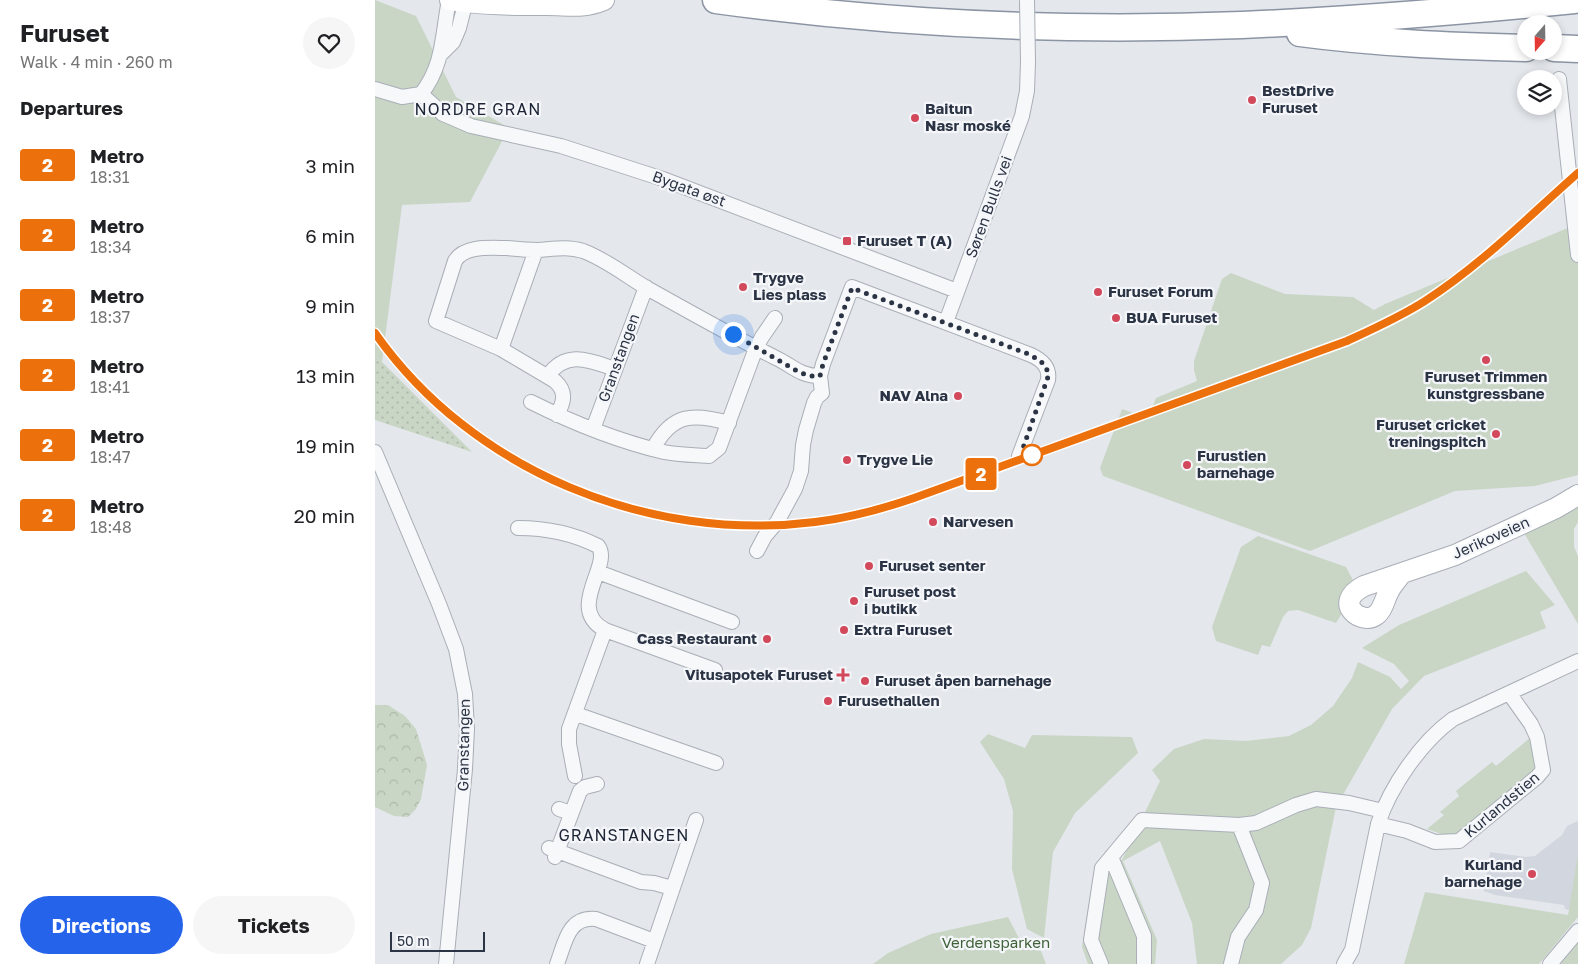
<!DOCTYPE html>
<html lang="en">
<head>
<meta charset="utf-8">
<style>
  :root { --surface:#fff; --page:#f6f6f6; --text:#202124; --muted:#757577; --accent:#2563eb }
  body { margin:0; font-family:"Golos Text",sans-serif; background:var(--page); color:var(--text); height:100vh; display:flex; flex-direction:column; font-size:19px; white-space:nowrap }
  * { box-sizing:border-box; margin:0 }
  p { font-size:16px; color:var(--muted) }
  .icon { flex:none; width:28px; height:28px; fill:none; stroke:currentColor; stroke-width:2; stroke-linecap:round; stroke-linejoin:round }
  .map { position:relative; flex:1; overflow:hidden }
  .drawer { display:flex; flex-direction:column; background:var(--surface); width:375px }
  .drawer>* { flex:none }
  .badge { padding:0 10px; border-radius:4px; font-size:18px; line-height:32px }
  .needle { width:32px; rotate:200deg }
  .fabs { position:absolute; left:1142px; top:15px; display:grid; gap:10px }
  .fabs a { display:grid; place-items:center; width:45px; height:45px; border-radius:50%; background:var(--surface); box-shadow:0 2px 8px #0003; font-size:25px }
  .scale { position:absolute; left:15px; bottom:12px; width:95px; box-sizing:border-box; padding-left:5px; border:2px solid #2b3445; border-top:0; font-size:14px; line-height:18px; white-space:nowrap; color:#2b3445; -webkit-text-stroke:4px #f4f6f9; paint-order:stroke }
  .you { position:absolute; width:25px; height:25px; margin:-12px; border:4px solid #fff; border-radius:50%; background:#1a73e8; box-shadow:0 0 0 8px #1a73e833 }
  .map>.badge { position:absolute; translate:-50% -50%; box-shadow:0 0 0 2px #fff }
  h2 { padding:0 20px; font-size:19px; line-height:45px }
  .round { display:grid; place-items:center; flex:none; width:52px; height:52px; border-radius:26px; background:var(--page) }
  .overview { display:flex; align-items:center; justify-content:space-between; height:85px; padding:0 20px }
  h1 { font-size:24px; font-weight:700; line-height:38px }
  .cta { display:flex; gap:10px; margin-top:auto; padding:10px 20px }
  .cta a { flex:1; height:58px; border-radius:30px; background:var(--accent); color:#fff; font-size:20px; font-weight:700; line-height:58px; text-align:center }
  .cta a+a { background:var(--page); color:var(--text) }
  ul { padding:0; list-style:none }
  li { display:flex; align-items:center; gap:15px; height:70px; padding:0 20px }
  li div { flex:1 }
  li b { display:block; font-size:19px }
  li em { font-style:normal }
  li .badge { min-width:55px; font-weight:700; text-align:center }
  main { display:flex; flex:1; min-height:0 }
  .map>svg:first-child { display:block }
</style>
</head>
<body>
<main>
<section class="drawer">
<div class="overview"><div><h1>Furuset</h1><p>Walk · 4 min · 260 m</p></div><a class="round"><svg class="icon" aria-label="heart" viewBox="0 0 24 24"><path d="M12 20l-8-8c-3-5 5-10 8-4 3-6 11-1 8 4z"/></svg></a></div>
<h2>Departures</h2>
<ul>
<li><span class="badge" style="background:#ec700c;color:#fff">2</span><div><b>Metro</b><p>18:31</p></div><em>3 min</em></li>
<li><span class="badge" style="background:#ec700c;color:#fff">2</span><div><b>Metro</b><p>18:34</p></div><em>6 min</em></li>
<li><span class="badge" style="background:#ec700c;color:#fff">2</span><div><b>Metro</b><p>18:37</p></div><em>9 min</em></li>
<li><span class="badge" style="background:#ec700c;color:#fff">2</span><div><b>Metro</b><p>18:41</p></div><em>13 min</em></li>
<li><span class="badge" style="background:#ec700c;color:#fff">2</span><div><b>Metro</b><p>18:47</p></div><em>19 min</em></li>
<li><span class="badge" style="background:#ec700c;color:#fff">2</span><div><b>Metro</b><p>18:48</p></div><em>20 min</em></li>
</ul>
<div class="cta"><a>Directions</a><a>Tickets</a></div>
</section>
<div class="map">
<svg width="1203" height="964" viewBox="0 0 1203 964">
  <defs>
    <pattern id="grass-dots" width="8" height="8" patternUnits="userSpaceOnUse" patternTransform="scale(1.25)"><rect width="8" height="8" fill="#c9d6c5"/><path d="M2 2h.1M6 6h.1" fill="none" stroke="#adb8ab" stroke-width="1.8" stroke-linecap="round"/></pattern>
    <pattern id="forest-crowns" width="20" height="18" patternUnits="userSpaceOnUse" patternTransform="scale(1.25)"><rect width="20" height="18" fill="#c9d6c5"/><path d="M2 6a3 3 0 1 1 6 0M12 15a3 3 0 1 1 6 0" fill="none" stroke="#adb8ab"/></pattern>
  </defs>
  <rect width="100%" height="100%" fill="#e4e7ec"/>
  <!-- built -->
  <path fill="#d2d6de" d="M 1203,821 L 1203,898 L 1193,910 L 1190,909 L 1189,905 L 1120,895 L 1109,891 L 1115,852 L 1151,857 L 1160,856 L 1187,835 L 1192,826 Z"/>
  <!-- grass -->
  <path fill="url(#grass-dots)" d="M 0,356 L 7,362 L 97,452 L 0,420 Z"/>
  <!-- forest -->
  <path fill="url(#forest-crowns)" d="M 0,705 L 13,705 L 30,716 L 41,729 L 46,745 L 52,765 L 46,799 L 41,809 L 33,817 L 19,816 L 0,807 Z"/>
  <!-- park -->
  <path fill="#c9d6c5" d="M 0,0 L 41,16 L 81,97 L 134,128 L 95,202 L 27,205 L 7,362 L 0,356 Z
    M 1200,225 L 1203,255 L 1203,475 L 1160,486 L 1080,491 L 935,551 L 728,476 L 725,468 L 747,409 L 773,418 L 781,398 L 822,381 L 819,370 L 819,361 L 847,279 L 856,273 L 910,294 L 978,297 L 999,310 L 1010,304 Z
    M 1203,502 L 1203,522 L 1199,529 L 1199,547 L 1203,556 L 1203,624 L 1149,533 Z
    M 883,536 L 971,567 L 979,582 L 969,610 L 961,623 L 923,610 L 913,611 L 908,617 L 895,647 L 887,645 L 883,655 L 841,641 L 837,627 L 866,547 Z
    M 1151,571 L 1180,605 L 1165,612 L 1171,628 L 1049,676 L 1017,709 L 961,807 L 936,928 L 927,945 L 906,964 L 822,964 L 817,923 L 785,841 L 748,861 L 782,940 L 780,964 L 713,964 L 707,947 L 720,866 L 747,860 L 785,781 L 777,770 L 799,749 L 829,739 L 871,741 L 914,736 L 936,725 L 958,706 L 977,678 L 983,662 L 1015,677 L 1026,689 L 1034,681 L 1019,664 L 987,648 L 1024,625 Z
    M 613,734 L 650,748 L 657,735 L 757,737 L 763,753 L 700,813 L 678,852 L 669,938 L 652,929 L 637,869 L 638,811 L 629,779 L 605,742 Z
    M 1156,737 L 1161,762 L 1157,774 L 1083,835 L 1072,836 L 1052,829 L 1069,815 L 1065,812 L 1084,796 L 1081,791 L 1117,762 L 1121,766 Z
    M 1203,854 L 1203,917 L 1164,964 L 1029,964 L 1050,892 L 1193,915 Z
    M 633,917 L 649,948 L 666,951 L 671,964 L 498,964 L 513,953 L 556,934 Z
    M 1203,942 L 1203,964 L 1185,964 Z"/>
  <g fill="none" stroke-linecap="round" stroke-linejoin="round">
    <!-- street casing -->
    <g stroke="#a9aeb7" stroke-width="16">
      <path id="street" d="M 67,53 L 78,42 L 84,28 L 91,0
        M 1184,79 L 1203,255
        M 0,89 L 27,97 L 46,94 C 69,65 67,35 74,0
        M 46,94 L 68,114 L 96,126 L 186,146 L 288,179 L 582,291
        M 571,322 L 647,116 L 652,91 L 653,62
        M 126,349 L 161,250
        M 173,376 C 191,349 216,361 240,369
        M 156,402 C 198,423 243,441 289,452 C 303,455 319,455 334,456 L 344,448 L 381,348 L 387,337 L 400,318
        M 182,415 C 189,402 192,392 180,381 L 126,349 L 61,321 L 80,261 C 89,245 116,248 132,248 C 142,249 153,250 163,250 C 178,249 193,246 208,251 C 230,259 250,275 270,287 C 313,311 357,336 401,358 C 418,366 425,376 445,376
        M 218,429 L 271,287
        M 278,449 C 297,413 318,413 354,423
        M 0,452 L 64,604 L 81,649 L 90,694 L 92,729 L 90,769 L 71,964
        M 143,528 C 172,528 197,533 223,546 C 238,565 190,608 230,630
        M 382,551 L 390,536 L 402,522 L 420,489 L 426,471 L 428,445 L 431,430 L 439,403 L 442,397 L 447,393 L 445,376 L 448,364 L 477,287 L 656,355 C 667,360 675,367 673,380 L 644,456
        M 223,572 L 357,622
        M 201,714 L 341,763
        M 200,776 L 194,744 L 194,729 L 230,630 L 340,670
        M 184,809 L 196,813
        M 1003,824 L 1032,831 L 1060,842 L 1084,841 L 1162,777 L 1168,770 L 1162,737 L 1156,724 L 1134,693
        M 174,848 L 266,882 L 279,883 L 297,888
        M 180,857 L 205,791 L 210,787 L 222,784
        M 736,857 L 769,936 L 769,964
        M 182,964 C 190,943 193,916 221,919 L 279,941
        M 272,964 L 321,820
        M 726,964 L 716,940 L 727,868 L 767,820 L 864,825 L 881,823 L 921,805 L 941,799 L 974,803 L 1008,811
        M 856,964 L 863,937 L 881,910 L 887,883 L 864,825
        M 969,964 L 977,950 L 1003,824 C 1015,787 1046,742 1078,719 L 1203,661
        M 1175,964 L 1203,931"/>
    </g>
    <!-- secondary casing -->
    <g stroke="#a9aeb7" stroke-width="22">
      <path id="secondary" d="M 75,0 C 107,5 139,5 172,5 C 194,5 207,9 229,0
        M 1026,574 C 1022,580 1017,585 1014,591 C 1010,598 1008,610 1001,615 C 987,626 956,603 989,586 L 1080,555 L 1181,508 L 1203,495"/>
    </g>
    <!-- highway casing -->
    <g stroke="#8b94a3" stroke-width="29">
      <path id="highway" d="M 341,0 C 515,24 692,32 867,25 C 978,20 1089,11 1199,0
        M 925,33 C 1000,43 1075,46 1151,48
        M 1179,48 L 1203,49"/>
    </g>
    <!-- street -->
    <use href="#street" stroke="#f7f8fa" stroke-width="14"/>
    <!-- secondary -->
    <use href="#secondary" stroke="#fff" stroke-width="20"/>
    <!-- highway -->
    <use href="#highway" stroke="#fff" stroke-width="26"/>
    <!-- street-bridge casing -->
    <g stroke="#a9aeb7" stroke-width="16" stroke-linecap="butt">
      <path id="street-bridge" d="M 652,0 L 653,62"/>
    </g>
    <!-- street-bridge -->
    <use href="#street-bridge" stroke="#f7f8fa" stroke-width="14"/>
  </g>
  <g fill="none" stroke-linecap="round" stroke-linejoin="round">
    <!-- line casing -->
    <g stroke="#fff" stroke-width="11">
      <path id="line" d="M 0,333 C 97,471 274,543 440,522 C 474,518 507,509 539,498 L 972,341 C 998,329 1025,317 1050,301 C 1106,265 1153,217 1203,173"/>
    </g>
    <!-- line -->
    <use href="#line" stroke="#ec700c" stroke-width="8"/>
    <!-- walk -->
    <path stroke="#2b3445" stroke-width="5" stroke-dasharray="0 9" d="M 358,334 L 424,372 L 434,376 L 445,376 L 448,364 L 477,288 L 656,355 L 669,364 L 674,374 L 648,448 L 657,455"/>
  </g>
  <!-- markers -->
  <g fill="#d1495b" stroke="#f4f6f9" stroke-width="2">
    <circle cx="877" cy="100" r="5"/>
    <circle cx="540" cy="118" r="5"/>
    <rect x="467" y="236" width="10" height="10" rx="2.5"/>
    <circle cx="368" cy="287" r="5"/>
    <circle cx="723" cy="292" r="5"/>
    <circle cx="741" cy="318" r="5"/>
    <circle cx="1111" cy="360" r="5"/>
    <circle cx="583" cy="396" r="5"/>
    <circle cx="1121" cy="434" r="5"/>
    <circle cx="472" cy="460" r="5"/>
    <circle cx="812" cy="465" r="5"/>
    <circle cx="558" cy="522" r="5"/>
    <circle cx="494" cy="566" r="5"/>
    <circle cx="479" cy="601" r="5"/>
    <circle cx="469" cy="630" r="5"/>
    <circle cx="392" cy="639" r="5"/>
    <path d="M465.5 667.5h5v5h5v5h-5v5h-5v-5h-5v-5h5z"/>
    <circle cx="490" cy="681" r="5"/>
    <circle cx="453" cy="701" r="5"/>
    <circle cx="1157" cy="874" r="5"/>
  </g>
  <circle fill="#fff" stroke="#ec700c" stroke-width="2.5" cx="657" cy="455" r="10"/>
  <g text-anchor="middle" stroke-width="4.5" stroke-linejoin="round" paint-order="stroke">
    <!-- poi labels -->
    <g font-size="15" font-weight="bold" fill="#2b3445" stroke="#f4f6f9" text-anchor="start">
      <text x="887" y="96">BestDrive<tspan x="887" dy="17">Furuset</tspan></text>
      <text x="550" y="114">Baitun<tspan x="550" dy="17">Nasr moské</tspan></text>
      <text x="482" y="246">Furuset T (A)</text>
      <text x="378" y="283">Trygve<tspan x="378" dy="17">Lies plass</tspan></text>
      <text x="733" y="297">Furuset Forum</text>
      <text x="751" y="323">BUA Furuset</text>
      <text x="1111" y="382" text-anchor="middle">Furuset Trimmen<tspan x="1111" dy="17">kunstgressbane</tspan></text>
      <text x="573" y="401" text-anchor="end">NAV Alna</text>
      <text x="1111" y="430" text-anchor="end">Furuset cricket<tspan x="1111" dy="17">treningspitch</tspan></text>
      <text x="822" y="461">Furustien<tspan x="822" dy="17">barnehage</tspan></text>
      <text x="482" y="465">Trygve Lie</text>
      <text x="568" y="527">Narvesen</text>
      <text x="504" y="571">Furuset senter</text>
      <text x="489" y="597">Furuset post<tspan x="489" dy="17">i butikk</tspan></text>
      <text x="479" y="635">Extra Furuset</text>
      <text x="382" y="644" text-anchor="end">Cass Restaurant</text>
      <text x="458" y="680" text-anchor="end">Vitusapotek Furuset</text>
      <text x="500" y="686">Furuset åpen barnehage</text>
      <text x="463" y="706">Furusethallen</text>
      <text x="1147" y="870" text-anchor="end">Kurland<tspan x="1147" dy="17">barnehage</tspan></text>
    </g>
    <!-- street labels -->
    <g font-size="15" fill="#2b3445" stroke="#f4f6f9">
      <text transform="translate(314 189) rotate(20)" y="5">Bygata øst</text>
      <text transform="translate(614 207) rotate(-70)" y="5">Søren Bulls vei</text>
      <text transform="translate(244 358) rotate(-70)" y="5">Granstangen</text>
      <text transform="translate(1116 538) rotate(-24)" y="5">Jerikoveien</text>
      <text transform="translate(89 745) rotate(-89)" y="5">Granstangen</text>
      <text transform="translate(1127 805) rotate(-40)" y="5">Kurlandstien</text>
    </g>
    <!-- park labels -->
    <g font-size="15" fill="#3f6138" stroke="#f4f6f9">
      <text x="621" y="948">Verdensparken</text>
    </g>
    <!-- neighbourhood labels -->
    <g font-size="16" letter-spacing="1" fill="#1d2536" stroke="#f4f6f9">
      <text x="103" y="115">NORDRE GRAN</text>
      <text x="249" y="841">GRANSTANGEN</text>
    </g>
  </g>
</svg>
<div class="fabs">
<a><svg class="needle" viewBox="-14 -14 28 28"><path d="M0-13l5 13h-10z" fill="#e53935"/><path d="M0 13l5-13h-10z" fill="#757577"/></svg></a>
<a><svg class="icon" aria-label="layers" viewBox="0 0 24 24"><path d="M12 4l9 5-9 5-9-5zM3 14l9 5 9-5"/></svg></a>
</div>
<div class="scale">50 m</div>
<div class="you" style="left:358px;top:334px"></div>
<b class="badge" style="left:606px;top:474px;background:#ec700c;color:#fff">2</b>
</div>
</main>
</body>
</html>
